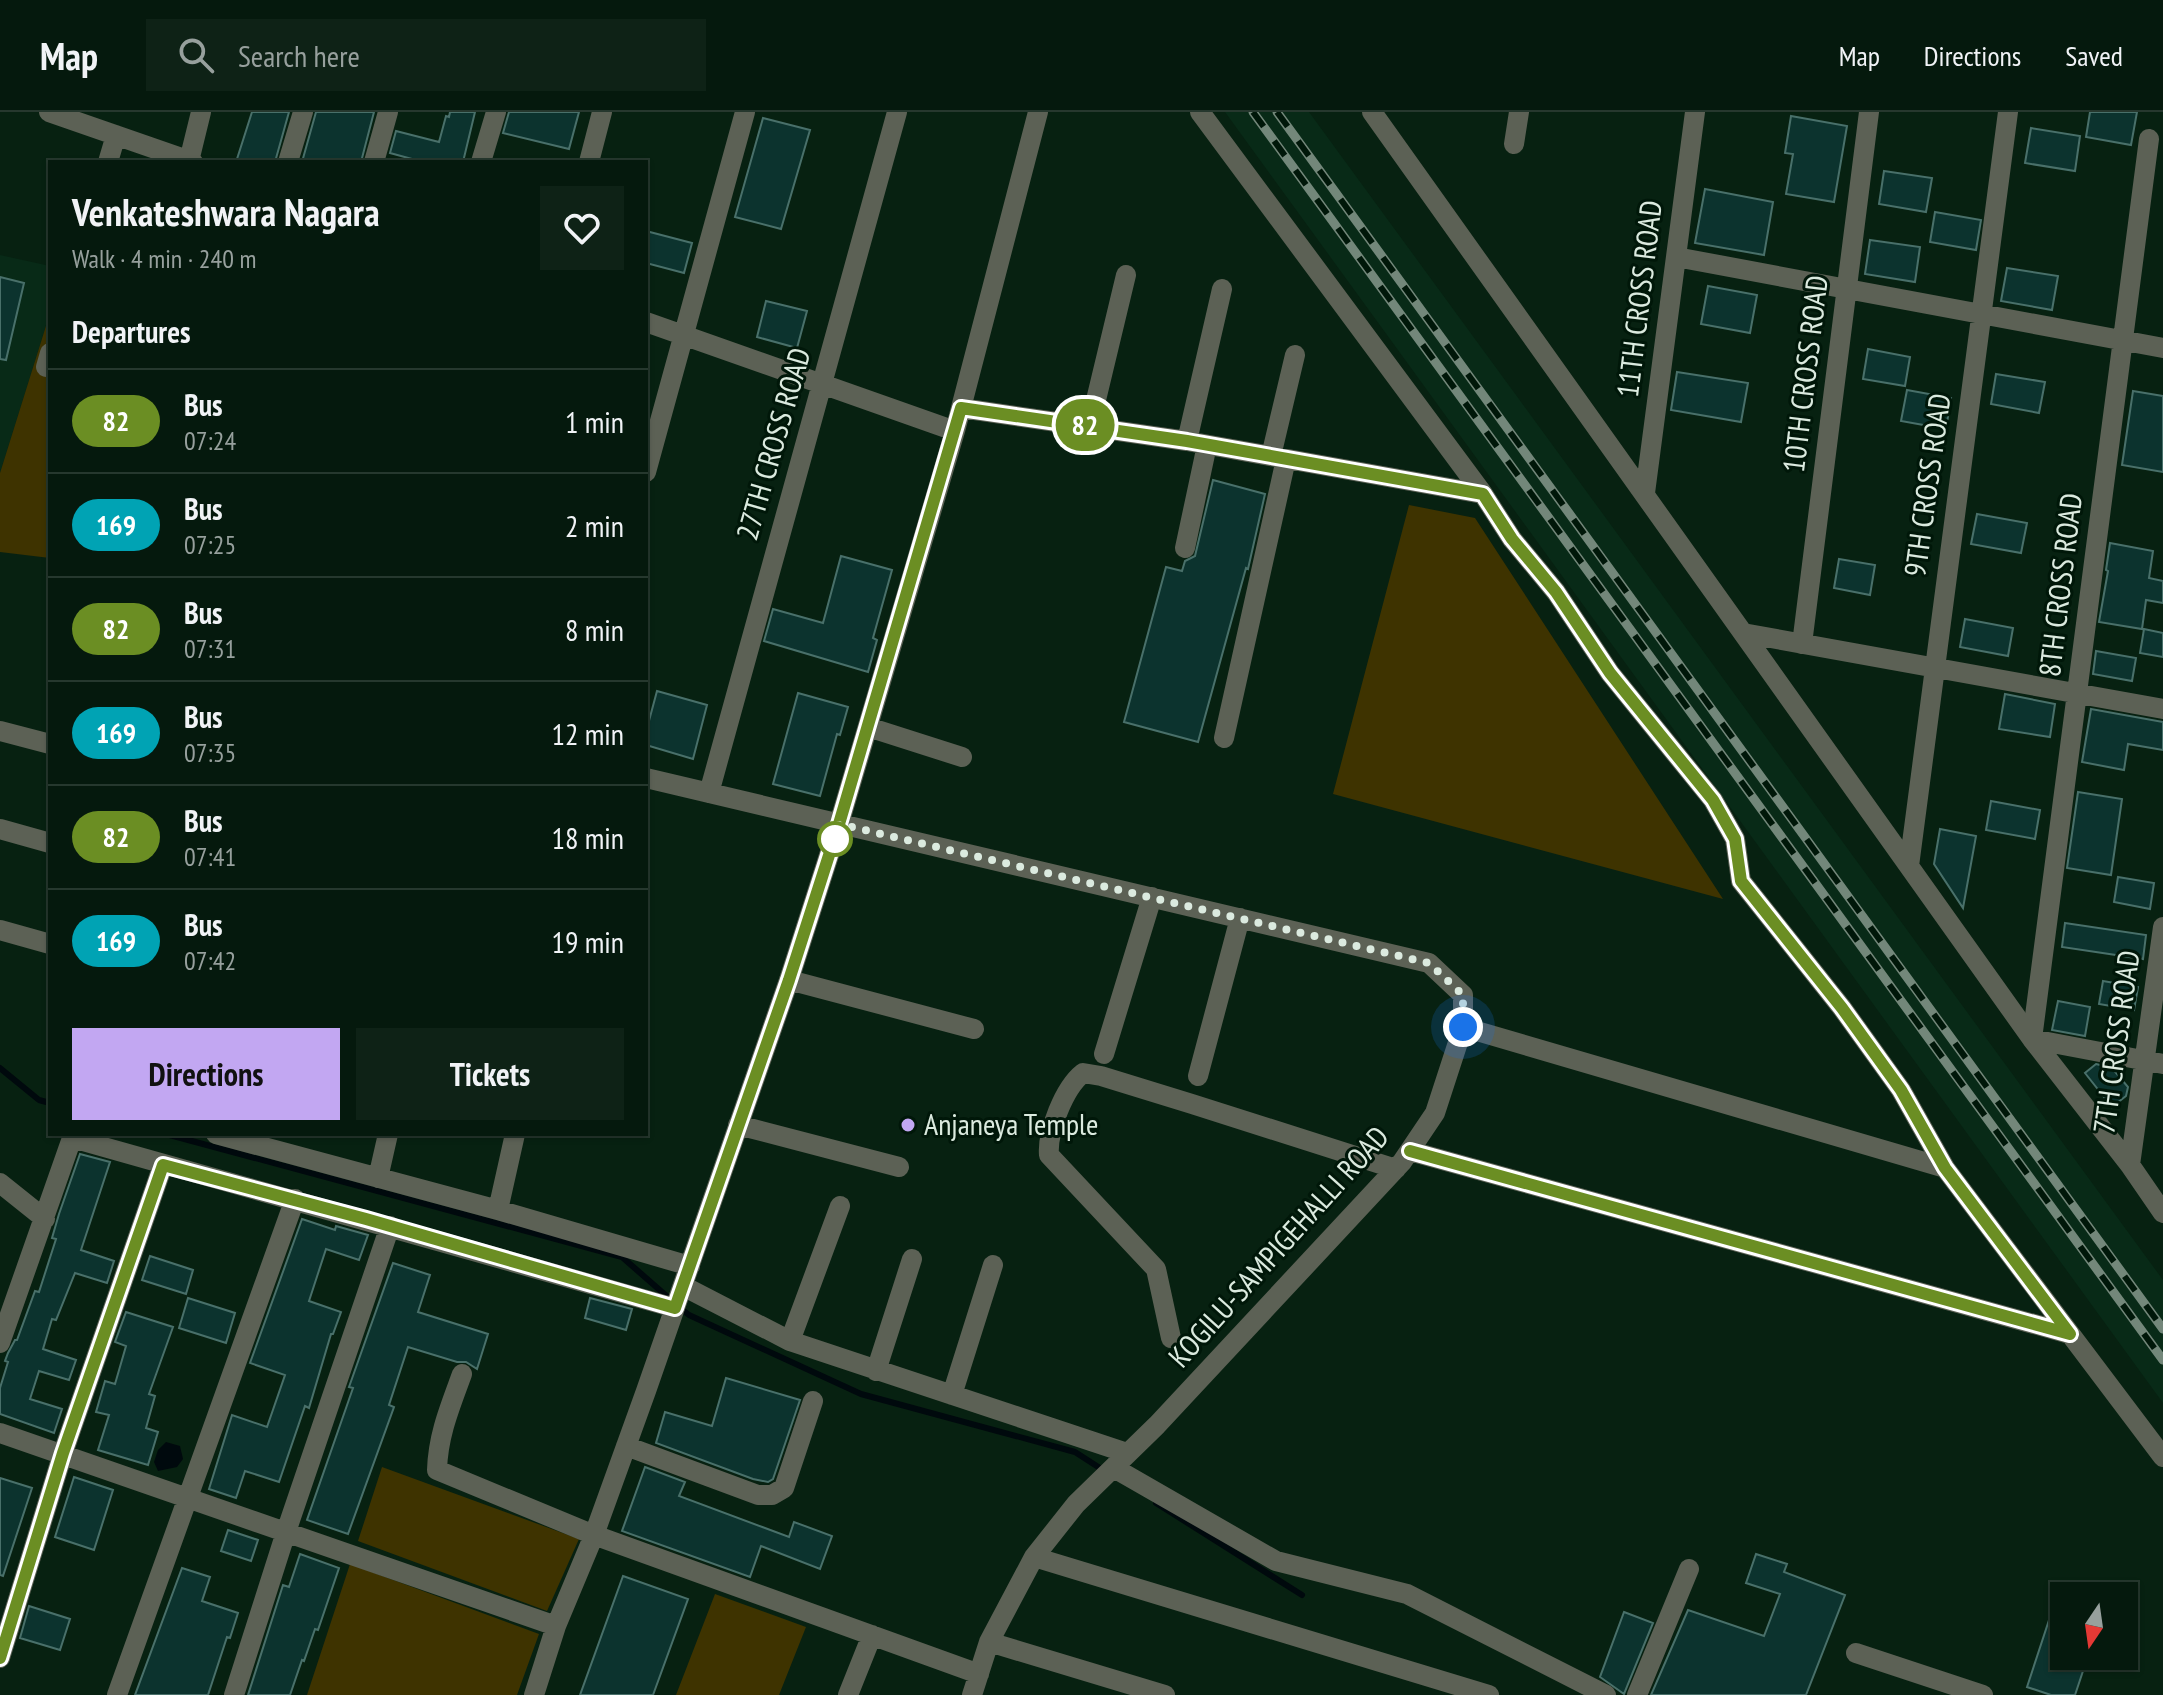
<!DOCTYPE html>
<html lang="en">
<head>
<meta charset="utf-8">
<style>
  :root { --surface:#05190d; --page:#0e2216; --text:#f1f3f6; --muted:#97a09d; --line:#26382e; --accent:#c2a7f2 }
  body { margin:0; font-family:"PT Sans Narrow",sans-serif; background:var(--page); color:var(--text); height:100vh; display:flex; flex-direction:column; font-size:30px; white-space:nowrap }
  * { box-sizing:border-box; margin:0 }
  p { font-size:26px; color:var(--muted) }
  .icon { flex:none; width:44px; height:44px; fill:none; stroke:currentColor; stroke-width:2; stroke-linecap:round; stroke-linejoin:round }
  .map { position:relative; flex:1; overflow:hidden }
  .side { position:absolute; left:48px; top:48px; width:600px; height:976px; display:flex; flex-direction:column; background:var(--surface); border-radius:0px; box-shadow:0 2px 6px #0004,0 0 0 2px var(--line) }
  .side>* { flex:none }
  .badge { padding:0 16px; border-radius:26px; font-size:28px; line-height:52px }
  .needle { width:52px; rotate:193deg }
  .controls { position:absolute; left:2050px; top:1470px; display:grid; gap:16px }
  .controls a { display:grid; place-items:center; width:88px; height:88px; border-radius:0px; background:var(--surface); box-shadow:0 2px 6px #0004,0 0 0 2px var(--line); font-size:40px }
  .you { position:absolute; width:40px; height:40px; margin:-20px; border:6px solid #fff; border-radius:50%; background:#1a73e8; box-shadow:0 0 0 12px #1a73e833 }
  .map>.badge { position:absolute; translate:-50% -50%; box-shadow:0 0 0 4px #fff }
  h2 { padding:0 24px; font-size:30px; line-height:72px }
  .round { display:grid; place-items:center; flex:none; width:84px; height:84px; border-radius:0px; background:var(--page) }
  .headline { display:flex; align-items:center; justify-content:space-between; height:136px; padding:0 24px }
  h1 { font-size:38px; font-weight:600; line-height:60px }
  .button { display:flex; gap:16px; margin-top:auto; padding:16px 24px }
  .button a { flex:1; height:92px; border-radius:0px; background:var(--accent); color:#111; font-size:32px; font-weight:600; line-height:92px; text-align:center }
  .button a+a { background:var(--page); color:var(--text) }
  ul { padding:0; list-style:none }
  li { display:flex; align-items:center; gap:24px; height:104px; padding:0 24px; border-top:2px solid var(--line) }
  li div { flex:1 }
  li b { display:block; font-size:30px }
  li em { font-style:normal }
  li .badge { min-width:88px; font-weight:700; text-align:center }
  header { display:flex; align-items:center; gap:48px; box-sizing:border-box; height:112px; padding:0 40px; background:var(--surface); border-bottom:2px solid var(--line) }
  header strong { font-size:38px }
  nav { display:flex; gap:44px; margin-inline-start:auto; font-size:28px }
  .search { width:560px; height:72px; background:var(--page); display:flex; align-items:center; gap:20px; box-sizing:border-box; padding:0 28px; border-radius:0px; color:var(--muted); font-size:30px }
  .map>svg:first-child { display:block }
</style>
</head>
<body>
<header>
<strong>Map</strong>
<div class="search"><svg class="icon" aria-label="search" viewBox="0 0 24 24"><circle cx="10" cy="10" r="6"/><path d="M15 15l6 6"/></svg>Search here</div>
<nav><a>Map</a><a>Directions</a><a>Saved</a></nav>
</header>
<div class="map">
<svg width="2163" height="1583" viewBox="0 0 2163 1583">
  <rect width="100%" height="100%" fill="#072111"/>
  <!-- built -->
  <path fill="#082a17" d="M 1225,0 L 1309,0 L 2163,1168 L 2163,1291 Z
    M 0,143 L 50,154 L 50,201 L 0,361 Z"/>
  <!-- green -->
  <path fill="#3e3300" d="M 50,201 L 50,446 L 0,440 L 0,361 Z
    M 1409,393 L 1475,406 L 1723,787 L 1333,682 Z
    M 382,1355 L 579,1427 L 547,1499 L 358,1429 Z
    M 350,1452 L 539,1522 L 517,1583 L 307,1583 Z
    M 715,1482 L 806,1515 L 779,1583 L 676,1583 Z"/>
  <!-- water -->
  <path fill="#00090d" d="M 166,1330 L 180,1334 L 183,1347 L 177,1355 L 158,1359 L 154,1350 L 158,1338 Z"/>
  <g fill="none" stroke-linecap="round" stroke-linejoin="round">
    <!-- stream -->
    <path stroke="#00090d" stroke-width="6" d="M 0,956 L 39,988 L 50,991
      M 166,1022 L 622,1145 L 670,1187
      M 679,1195 L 689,1203 L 861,1282 L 1075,1340 L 1106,1360
      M 1156,1391 L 1302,1483"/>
  </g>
  <!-- building -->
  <path fill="#0c332e" stroke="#49706a" stroke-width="2" d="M 252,0 L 289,0 L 275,50 L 249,50 L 237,47 Z
    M 316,0 L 374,0 L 361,50 L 302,50 Z
    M 450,0 L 475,0 L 463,50 L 423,50 L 390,41 L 396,19 L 439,30 L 446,4 L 449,5 Z
    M 509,0 L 579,0 L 569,37 L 503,21 Z
    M 2090,0 L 2137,0 L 2131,33 L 2086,25 Z
    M 1791,4 L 1847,14 L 1834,90 L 1786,82 L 1793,42 L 1785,41 Z
    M 763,6 L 810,18 L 781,117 L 735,105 Z
    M 2031,16 L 2080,24 L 2075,59 L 2025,51 Z
    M 1884,59 L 1932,66 L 1926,100 L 1879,92 Z
    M 1705,77 L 1773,90 L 1764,143 L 1695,131 Z
    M 1935,100 L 1981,108 L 1976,138 L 1930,130 Z
    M 646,119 L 692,131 L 684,161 L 646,151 Z
    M 1870,128 L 1920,135 L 1915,170 L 1865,162 Z
    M 2007,156 L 2058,164 L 2052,198 L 2001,189 Z
    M 0,165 L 24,171 L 6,248 L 0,247 Z
    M 1708,174 L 1757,183 L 1750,221 L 1701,212 Z
    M 766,189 L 807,199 L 797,236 L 757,225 Z
    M 1868,237 L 1910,245 L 1905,274 L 1863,267 Z
    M 1677,260 L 1748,271 L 1741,310 L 1671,298 Z
    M 1996,262 L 2045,270 L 2039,301 L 1991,292 Z
    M 1907,278 L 1951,286 L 1946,317 L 1901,309 Z
    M 2133,279 L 2163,284 L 2163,360 L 2122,353 Z
    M 1213,368 L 1265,382 L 1248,457 L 1246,456 L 1198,630 L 1124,610 L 1166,455 L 1182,459 L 1185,449 L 1195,444 Z
    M 1977,402 L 2027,411 L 2021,441 L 1971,432 Z
    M 2110,431 L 2153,439 L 2149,466 L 2163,469 L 2163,491 L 2146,488 L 2142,517 L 2099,510 L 2108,459 L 2106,458 Z
    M 841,444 L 892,458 L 873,526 L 877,528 L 868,560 L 764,529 L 773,497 L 823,511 Z
    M 1839,447 L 1875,453 L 1870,483 L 1834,476 Z
    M 1965,507 L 2013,516 L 2008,544 L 1960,535 Z
    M 2144,517 L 2163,521 L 2163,545 L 2140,541 Z
    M 2096,539 L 2136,546 L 2132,569 L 2093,562 Z
    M 657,579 L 707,593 L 693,647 L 646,633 L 646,620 Z
    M 798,581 L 848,595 L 840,623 L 837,622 L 820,684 L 773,672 Z
    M 2005,582 L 2055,592 L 2050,625 L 1999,617 Z
    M 2091,597 L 2163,610 L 2163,638 L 2128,632 L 2124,658 L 2082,650 Z
    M 2078,680 L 2122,687 L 2111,763 L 2067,756 Z
    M 1991,689 L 2040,698 L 2035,727 L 1986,718 Z
    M 1940,717 L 1976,724 L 1963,796 L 1934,752 Z
    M 2118,765 L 2154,771 L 2150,797 L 2114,790 Z
    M 2065,811 L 2146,823 L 2143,847 L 2062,835 Z
    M 2103,869 L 2138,875 L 2134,898 L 2099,892 Z
    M 2058,889 L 2090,895 L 2085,924 L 2052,918 Z
    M 2096,952 L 2112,956 L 2128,975 L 2126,984 L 2112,995 L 2085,961 Z
    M 80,1042 L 110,1050 L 81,1138 L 114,1149 L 107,1171 L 75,1161 L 56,1208 L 52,1207 L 43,1237 L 76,1248 L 69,1268 L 39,1259 L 30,1287 L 62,1297 L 54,1321 L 0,1302 L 0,1276 L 8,1250 L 5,1249 L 8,1241 L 15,1228 L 17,1228 L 35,1179 L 39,1180 L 56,1127 L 52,1126 L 59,1102 Z
    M 302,1107 L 335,1118 L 336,1114 L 368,1123 L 359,1148 L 326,1137 L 309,1189 L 341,1200 L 333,1222 L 331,1222 L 309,1296 L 305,1294 L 279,1370 L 245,1359 L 236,1386 L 209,1377 L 232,1303 L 267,1315 L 285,1263 L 250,1251 Z
    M 150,1144 L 193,1158 L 186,1182 L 142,1168 Z
    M 393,1151 L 430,1163 L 418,1200 L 488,1222 L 477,1257 L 466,1250 L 457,1250 L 408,1235 L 389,1293 L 394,1295 L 348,1422 L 307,1408 L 353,1276 L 349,1275 Z
    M 188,1186 L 235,1201 L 226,1231 L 179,1216 Z
    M 590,1186 L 632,1197 L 626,1218 L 585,1206 Z
    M 126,1200 L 173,1215 L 149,1282 L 155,1284 L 146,1316 L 158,1320 L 148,1353 L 98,1338 L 109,1303 L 96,1300 L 105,1269 L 115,1272 L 126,1234 L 115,1230 Z
    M 726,1266 L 800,1288 L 773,1367 L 768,1370 L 753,1367 L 656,1331 L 665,1300 L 712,1314 Z
    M 645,1355 L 685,1370 L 679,1384 L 789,1425 L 794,1410 L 832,1424 L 820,1457 L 761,1434 L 750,1465 L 622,1419 Z
    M 74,1365 L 113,1378 L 94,1438 L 55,1425 Z
    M 0,1366 L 32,1376 L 3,1464 L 0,1463 Z
    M 228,1418 L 258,1428 L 251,1449 L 221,1439 Z
    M 300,1442 L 339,1456 L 318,1518 L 315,1517 L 304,1549 L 302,1548 L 290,1583 L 248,1583 L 283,1473 L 289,1475 Z
    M 1756,1442 L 1787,1452 L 1784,1460 L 1845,1483 L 1806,1583 L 1651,1583 L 1688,1498 L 1764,1524 L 1780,1482 L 1746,1471 Z
    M 182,1456 L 210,1465 L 202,1489 L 238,1501 L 230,1526 L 227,1525 L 208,1583 L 135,1583 Z
    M 623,1464 L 688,1487 L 653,1583 L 580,1583 Z
    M 29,1494 L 70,1507 L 60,1538 L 20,1526 Z
    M 1624,1500 L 1653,1511 L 1624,1582 L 1600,1565 Z
    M 2051,1502 L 2064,1506 L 2064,1544 L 2088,1544 L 2075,1583 L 2051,1583 L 2027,1575 Z"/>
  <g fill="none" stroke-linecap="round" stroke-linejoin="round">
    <!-- minor -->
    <path stroke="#5c6155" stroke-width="20" d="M 49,0 L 193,50
      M 1372,0 L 2032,927 L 2130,1053 L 2163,1101
      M 2149,27 L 2032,927 L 2163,952
      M 1514,32 L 1519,0
      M 189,49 L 201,0
      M 108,50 L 116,23
      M 288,50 L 303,0
      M 374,50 L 388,0
      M 481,50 L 496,0
      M 589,50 L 602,0
      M 1676,145 L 2163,236
      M 646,210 L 955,319
      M 46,255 L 50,241
      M 961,296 L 1187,329 L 1483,382 L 1200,0
      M 1090,313 L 1126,163
      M 1187,329 L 1222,177
      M 1271,344 L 1295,243
      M 646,360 L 745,0
      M 1645,381 L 1695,0
      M 1483,382 L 1512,427 L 1556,480 L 1610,561 L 1713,688 L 1735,727 L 1741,769 L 1842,896 L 1901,978 L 1945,1056
      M 1185,436 L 1207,333
      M 1743,521 L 2163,597
      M 1802,532 L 1869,0
      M 868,615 L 962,645
      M 0,619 L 50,632
      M 1224,626 L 1286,347
      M 646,666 L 1429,851 L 1463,883 L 1463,915 L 1435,1001 L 1402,1050 L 1157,1313 L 1076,1392 L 1034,1445 L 989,1530 L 972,1583
      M 709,681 L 897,0
      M 0,717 L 50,731
      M 1909,754 L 2008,0
      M 0,818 L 50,832
      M 789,868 L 974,917
      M 1463,915 L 1945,1056 L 2163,1345
      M 1104,942 L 1152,785
      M 1198,964 L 1240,806
      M 738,1013 L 899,1055
      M 216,1022 L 498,1098 L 690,1154
      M 1410,1039 L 2070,1222
      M 2130,1053 L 2163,815
      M 378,1066 L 388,1022
      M 0,1071 L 45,1107
      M 498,1098 L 515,1022
      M 683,1174 L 790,1229 L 1127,1341
      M 1171,1226 L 1156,1157 L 1049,1043 C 1047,1020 1064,976 1083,961 L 1101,964 L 1192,992 L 1396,1057
      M 790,1229 L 840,1094
      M 0,1231 L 72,1026 L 675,1196
      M 876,1259 L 912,1147
      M 462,1262 C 450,1295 438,1323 437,1358 L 594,1423 L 979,1562
      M 952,1283 L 993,1153
      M 0,1321 L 556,1514
      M 626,1334 L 758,1383 L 772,1383 L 784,1376 L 813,1289
      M 1114,1356 L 1276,1449 L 1407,1482 L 1606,1583
      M 1034,1445 L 1489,1583
      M 989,1530 L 1165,1583
      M 1856,1541 L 1983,1583
      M 0,1546 L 63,1341 L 163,1053
      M 117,1583 L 295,1087
      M 234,1583 L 286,1420 L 390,1114
      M 534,1583 L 556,1514 L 594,1423 L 646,1279 L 789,868 L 839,712 L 955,319 L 1038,0
      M 848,1583 L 872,1523
      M 1637,1583 L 1689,1457"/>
    <!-- rail casing -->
    <g stroke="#73877a" stroke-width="9">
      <path id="rail" d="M 1253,0 L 2163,1248
        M 1277,0 L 2163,1217"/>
    </g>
    <!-- rail -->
    <use href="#rail" stroke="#001709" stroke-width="6" stroke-dasharray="18" stroke-linecap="butt"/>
  </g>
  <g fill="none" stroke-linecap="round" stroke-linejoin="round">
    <!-- line casing -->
    <g stroke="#fff" stroke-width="18">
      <path id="line" d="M 0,1546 L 63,1341 L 163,1053 L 366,1107 L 675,1196 L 789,868 L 839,712 L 961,296 L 1187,329 L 1483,382 L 1512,427 L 1556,480 L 1610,561 L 1713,688 L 1735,727 L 1741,769 L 1842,896 L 1901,978 L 1945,1056 L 2070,1222 L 1410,1039"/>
    </g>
    <!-- line -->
    <use href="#line" stroke="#6b8e23" stroke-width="12"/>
    <!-- walk -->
    <path stroke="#dbeadf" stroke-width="8" stroke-dasharray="0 14.4" d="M 835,727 L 839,712 L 1429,851 L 1463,883 L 1463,915"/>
  </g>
  <!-- markers -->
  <circle fill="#fff" stroke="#6b8e23" stroke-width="4" cx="835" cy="727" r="16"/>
  <circle fill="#c2a7f2" stroke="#001709" stroke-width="3" cx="908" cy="1013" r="8"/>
  <g text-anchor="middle" stroke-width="6" stroke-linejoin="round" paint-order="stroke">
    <!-- street labels -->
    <g font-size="30" fill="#dbeadf" stroke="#001709">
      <text transform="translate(1640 187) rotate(-83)" y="10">11TH CROSS ROAD</text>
      <text transform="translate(1806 262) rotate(-83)" y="10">10TH CROSS ROAD</text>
      <text transform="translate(774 332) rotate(-74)" y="10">27TH CROSS ROAD</text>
      <text transform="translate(1928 373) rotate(-82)" y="10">9TH CROSS ROAD</text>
      <text transform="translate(2061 473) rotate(-83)" y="10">8TH CROSS ROAD</text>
      <text transform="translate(2117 930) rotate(-82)" y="10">7TH CROSS ROAD</text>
      <text transform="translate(1279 1135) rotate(-48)" y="10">KOGILU-SAMPIGEHALLI ROAD</text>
    </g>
    <!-- poi labels -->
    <g font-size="30" fill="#dbeadf" stroke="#001709" text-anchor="start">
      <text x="924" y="1023">Anjaneya Temple</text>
    </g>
  </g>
</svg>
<div class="controls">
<a><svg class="needle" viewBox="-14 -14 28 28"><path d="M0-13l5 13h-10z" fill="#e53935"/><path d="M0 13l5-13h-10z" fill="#97a09d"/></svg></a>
</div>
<div class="you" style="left:1463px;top:915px"></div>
<b class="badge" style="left:1085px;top:313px;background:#6b8e23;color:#fff">82</b>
<section class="side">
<div class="headline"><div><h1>Venkateshwara Nagara</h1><p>Walk · 4 min · 240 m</p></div><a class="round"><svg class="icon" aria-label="heart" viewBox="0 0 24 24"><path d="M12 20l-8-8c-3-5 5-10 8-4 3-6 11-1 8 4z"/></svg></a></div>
<h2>Departures</h2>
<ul>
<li><span class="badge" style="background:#6b8e23;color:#fff">82</span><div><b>Bus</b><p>07:24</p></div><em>1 min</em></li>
<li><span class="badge" style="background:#00a3b4;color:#fff">169</span><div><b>Bus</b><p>07:25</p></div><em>2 min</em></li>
<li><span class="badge" style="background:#6b8e23;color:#fff">82</span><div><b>Bus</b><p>07:31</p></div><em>8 min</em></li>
<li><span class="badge" style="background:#00a3b4;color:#fff">169</span><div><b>Bus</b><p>07:35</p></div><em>12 min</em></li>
<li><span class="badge" style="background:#6b8e23;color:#fff">82</span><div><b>Bus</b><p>07:41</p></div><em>18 min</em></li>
<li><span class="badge" style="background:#00a3b4;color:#fff">169</span><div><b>Bus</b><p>07:42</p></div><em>19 min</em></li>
</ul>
<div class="button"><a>Directions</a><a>Tickets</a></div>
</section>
</div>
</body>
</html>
